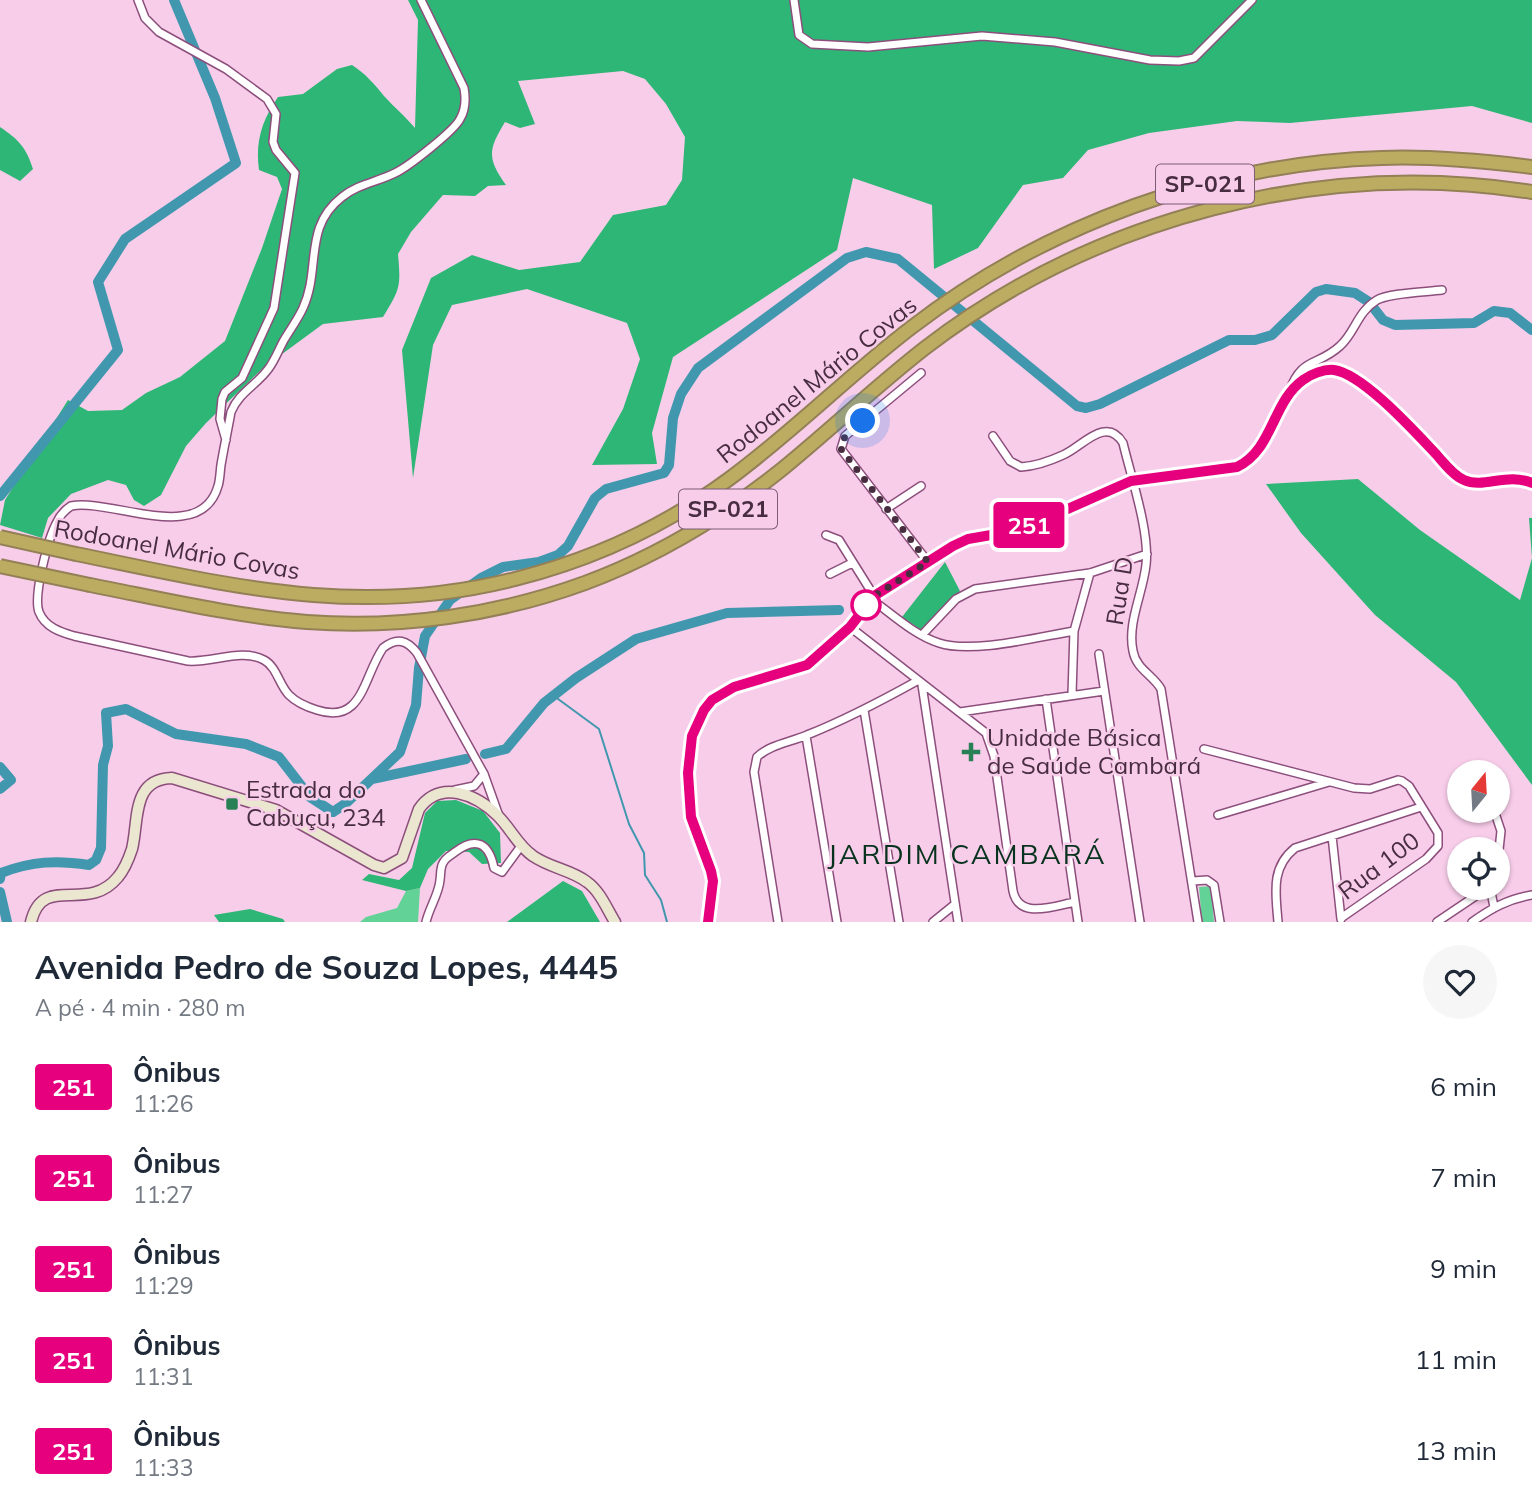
<!DOCTYPE html>
<html lang="pt">
<head>
<meta charset="utf-8">
<style>
  :root { --surface:#fff; --page:#f6f6f7; --text:#1f2937; --muted:#747a83 }
  body { margin:0; font-family:Mulish,sans-serif; background:var(--page); color:var(--text); height:100vh; display:flex; flex-direction:column; font-size:26px; white-space:nowrap }
  * { box-sizing:border-box; margin:0 }
  p { font-size:23px; color:var(--muted) }
  .icon { flex:none; width:38px; height:38px; fill:none; stroke:currentColor; stroke-width:2; stroke-linecap:round; stroke-linejoin:round }
  .map { position:relative; height:922px; overflow:hidden }
  .side { display:flex; flex-direction:column; background:var(--surface); flex:1 }
  .side>* { flex:none }
  .badge { padding:0 14px; border-radius:5px; font-size:24px; line-height:46px }
  .needle { width:46px; rotate:18deg }
  .buttons { position:absolute; left:1447px; top:760px; display:grid; gap:14px }
  .buttons a { display:grid; place-items:center; width:63px; height:63px; border-radius:50%; background:var(--surface); box-shadow:0 2px 5px #0004; font-size:35px }
  .you { position:absolute; width:35px; height:35px; margin:-18px; border:5px solid #fff; border-radius:50%; background:#1a73e8; box-shadow:0 0 0 10px #1a73e833 }
  .map>.badge { position:absolute; translate:-50% -50%; box-shadow:0 0 0 4px #fff }
  .round { display:grid; place-items:center; flex:none; width:74px; height:74px; border-radius:37px; background:var(--page) }
  .overview { display:flex; align-items:center; justify-content:space-between; height:119px; padding:0 35px }
  h1 { font-size:33px; font-weight:700; line-height:52px }
  ul { padding:0; list-style:none }
  li { display:flex; align-items:center; gap:21px; height:91px; padding:0 35px }
  li div { flex:1 }
  li b { display:block; font-size:26px }
  li em { font-style:normal }
  li .badge { min-width:77px; font-weight:700; text-align:center }
  .map>svg:first-child { display:block }
</style>
</head>
<body>
<div class="map">
<svg width="1532" height="922" viewBox="0 0 1532 922">
  <rect width="100%" height="100%" fill="#f8cdea"/>
  <!-- green -->
  <path fill="#62d296" d="M 1211,886 L 1214,922 L 1202,922 L 1199,887 Z
    M 420,888 L 418,922 L 360,922 L 366,917 L 397,908 L 406,891 Z"/>
  <!-- forest -->
  <path fill="#2eb676" d="M 408,0 L 1532,0 L 1532,123 L 1472,106 L 1290,123 L 1237,121 L 1149,133 L 1088,150 L 1063,178 L 1023,185 L 978,248 L 934,269 L 932,205 L 853,178 L 837,250 L 673,357 L 652,433 L 657,464 L 592,465 L 623,409 L 640,359 L 627,323 L 527,289 L 452,305 L 433,345 L 413,478 L 402,350 L 431,278 L 472,255 L 519,270 L 580,262 L 613,215 L 666,205 L 682,180 L 685,137 L 666,104 L 645,79 L 623,71 L 518,81 L 535,124 L 520,128 L 505,122 C 488,150 487,158 506,185 L 488,186 L 475,196 L 443,195 L 411,232 L 398,254 C 401,287 400,289 383,317 L 323,324 L 263,368 L 206,423 L 186,446 L 161,495 L 144,506 L 134,500 L 126,485 L 108,480 L 71,494 L 48,518 L 42,538 L 0,525 L 5,500 L 68,400 L 88,411 L 122,410 L 146,393 L 180,377 L 225,341 L 262,248 L 282,189 L 277,177 L 259,170 C 255,142 262,120 278,97 L 303,94 L 337,69 L 352,65 C 366,74 374,84 384,96 C 395,108 405,116 415,128 L 418,20 Z
    M 0,127 C 19,140 26,147 33,169 L 20,181 L 0,170 Z
    M 1358,479 L 1420,530 L 1520,600 L 1532,558 L 1529,518 L 1532,518 L 1532,785 L 1456,682 L 1375,615 L 1301,533 L 1266,484 Z
    M 945,562 L 960,591 L 921,630 L 902,617 Z
    M 456,800 L 483,811 L 500,833 L 501,863 L 482,864 L 469,852 L 446,851 L 428,869 L 420,888 L 406,891 L 362,880 L 369,874 L 399,880 L 412,868 L 425,813 L 437,801 Z
    M 563,881 L 582,891 L 600,922 L 507,922 Z
    M 250,909 L 283,919 L 285,922 L 219,922 L 214,915 Z"/>
  <g fill="none" stroke-linecap="round" stroke-linejoin="round">
    <!-- stream -->
    <path stroke="#4198ae" stroke-width="2" d="M 554,696 L 599,729 L 629,824 L 644,853 L 645,875 L 661,900 L 667,922"/>
    <!-- river -->
    <path stroke="#4198ae" stroke-width="10" d="M 0,496 L 118,350 L 98,282 L 125,239 L 236,163 L 215,98 L 174,0
      M 485,754 L 506,749 L 544,703 L 576,678 L 636,639 L 727,613 L 839,610
      M 0,767 L 11,780 L 0,789
      M 372,779 L 466,759
      M 0,879 L 1,873 C 32,861 57,860 89,865 L 96,860 L 101,848 L 103,765 L 108,746 L 106,713 L 126,709 L 176,734 L 246,744 L 279,757 L 310,797 L 333,812 L 345,804 L 400,752 L 416,705 L 419,668 L 425,636 L 450,600 L 481,578 L 503,567 L 539,562 L 558,555 L 568,546 L 595,498 L 606,489 L 664,473 L 669,465 L 673,418 L 681,394 L 698,368 L 847,258 L 866,252 L 898,259 L 1077,406 L 1086,408 L 1100,404 L 1229,340 L 1255,340 L 1272,335 L 1316,292 L 1326,289 L 1355,293 L 1369,302 L 1383,320 L 1395,325 L 1474,323 L 1494,311 L 1510,313 L 1532,330
      M 0,892 L 7,922"/>
    <!-- street casing -->
    <g stroke="#8c4f7c" stroke-width="10">
      <path id="street" d="M 138,0 L 145,18 L 159,32 L 226,69 L 267,99 L 276,114 L 273,142 L 276,150 L 295,173 L 274,308 L 242,378 L 225,392 L 222,399 L 220,419 L 226,440
        M 421,0 L 464,88 C 466,99 466,109 460,119 C 454,131 408,167 395,173 C 377,182 358,184 342,197 C 303,227 321,269 303,308 C 298,319 290,330 284,340 C 279,349 275,360 269,368 C 257,385 239,392 231,412 C 228,429 224,447 221,465 C 220,472 220,480 218,486 C 201,546 112,498 71,506 C 65,510 60,515 57,522 C 48,538 33,596 39,612 C 45,627 60,632 74,636 L 188,661 C 212,663 242,648 264,660 C 277,667 279,685 289,695 C 296,702 307,707 317,710 C 363,725 363,677 383,648 C 397,637 407,640 417,653 L 484,774 L 499,816
        M 794,0 L 799,35 L 812,44 L 868,47 L 982,36 L 1055,42 L 1150,60 L 1179,61 L 1194,58 L 1252,0
        M 921,373 L 845,436 L 841,449 L 928,562
        M 1289,392 C 1302,356 1317,367 1340,346 C 1355,333 1357,312 1377,300 C 1389,293 1426,292 1442,290
        M 993,436 L 1010,461 L 1021,467 C 1035,466 1050,461 1063,455 C 1082,447 1106,415 1123,443 C 1131,477 1150,532 1146,565 C 1143,593 1127,623 1133,651 C 1136,669 1153,675 1161,689 L 1198,922
        M 886,509 L 921,486
        M 826,535 L 839,540 L 874,596
        M 830,574 L 852,563
        M 871,599 C 892,614 914,635 939,643 C 972,654 1038,637 1074,631
        M 850,627 L 986,733 L 994,756 L 1013,891 C 1019,920 1054,906 1075,902
        M 922,635 L 956,599 L 975,589 L 1090,573 L 1147,554
        M 1099,654 L 1140,922
        M 922,685 L 958,922
        M 1072,694 L 1074,631 L 1090,573
        M 1046,699 L 1078,922
        M 864,710 L 899,922
        M 960,712 L 1104,691
        M 806,736 L 837,922
        M 1204,749 L 1354,788 L 1370,789 L 1398,780 L 1402,781 L 1409,786 L 1438,833 L 1438,846 L 1426,859 L 1341,918
        M 455,790 L 474,786 L 484,774
        M 1494,810 L 1501,831 L 1498,859
        M 1218,815 L 1329,782
        M 1332,836 L 1341,919
        M 1193,881 L 1207,880 L 1214,885 L 1220,922
        M 1490,887 L 1494,907
        M 426,922 C 429,908 439,894 440,880 C 441,874 440,868 443,863 C 445,858 451,855 455,852 C 476,836 489,843 494,868 L 502,872 L 521,846
        M 778,922 L 754,772 L 757,757 C 769,745 791,742 807,735 C 845,720 881,701 917,681
        M 933,922 L 954,905
        M 1278,922 C 1276,894 1270,868 1295,848 L 1421,807
        M 1437,922 L 1489,887
        M 1472,922 C 1492,908 1508,899 1532,895"/>
    </g>
    <!-- secondary casing -->
    <g stroke="#8c4f7c" stroke-width="13">
      <path id="secondary" d="M 31,922 C 43,872 87,915 118,877 C 124,870 129,858 132,849 C 139,821 131,779 172,778 L 276,810 L 374,865 L 384,868 L 402,858 L 419,809 C 440,779 476,794 498,816 C 511,829 518,846 533,856 C 550,868 572,870 587,882 C 600,891 607,909 615,922
        M 708,922 L 713,881 L 711,871 L 691,817 L 688,773 L 693,736 L 703,710 L 712,700 L 734,686 L 807,665 L 850,627 L 874,596 L 953,546 L 968,539 L 1020,530 L 1131,481 L 1237,467 C 1273,450 1272,402 1303,380 C 1311,374 1324,369 1334,371 C 1364,374 1414,432 1436,455 C 1444,463 1453,475 1464,480 C 1483,489 1508,472 1532,483"/>
    </g>
    <!-- highway casing -->
    <g stroke="#938056" stroke-width="16">
      <path id="highway" d="M 76,554 C 229,585 358,619 515,579 C 591,560 665,526 729,479 C 793,432 849,375 912,327 C 1045,225 1214,163 1382,158 C 1432,156 1483,161 1532,167
        M 90,585 C 162,599 234,616 307,622 C 400,629 497,615 585,583 C 655,557 722,517 781,470 C 830,430 875,387 925,348 C 1094,218 1321,158 1532,192"/>
    </g>
    <!-- street -->
    <use href="#street" stroke="#fff" stroke-width="7"/>
    <!-- secondary -->
    <use href="#secondary" stroke="#ebe6d0" stroke-width="10"/>
    <!-- highway -->
    <use href="#highway" stroke="#bbac62" stroke-width="12"/>
    <!-- highway-bridge casing -->
    <g stroke="#938056" stroke-width="16" stroke-linecap="butt">
      <path id="highway-bridge" d="M 0,537 L 76,554
        M 0,566 L 90,585"/>
    </g>
    <!-- highway-bridge -->
    <use href="#highway-bridge" stroke="#bbac62" stroke-width="12"/>
  </g>
  <g fill="none" stroke-linecap="round" stroke-linejoin="round">
    <!-- line casing -->
    <g stroke="#fff" stroke-width="16">
      <path id="line" d="M 708,922 L 713,881 L 711,871 L 691,817 L 688,773 L 692,736 L 704,710 L 712,700 L 734,687 L 807,665 L 850,627 L 874,596 L 953,546 L 968,539 L 1020,530 L 1131,481 L 1237,467 C 1273,450 1272,402 1303,380 C 1311,374 1324,369 1334,370 C 1363,374 1415,432 1436,454 C 1444,463 1453,475 1464,480 C 1484,489 1507,472 1532,483"/>
    </g>
    <!-- line -->
    <use href="#line" stroke="#e6007e" stroke-width="10"/>
    <!-- walk -->
    <path stroke="#482d41" stroke-width="7" stroke-dasharray="0 12.6" d="M 863,421 L 845,436 L 841,449 L 928,562 L 874,596 L 864,608 L 866,605"/>
  </g>
  <!-- markers -->
  <circle fill="#fff" stroke="#e6007e" stroke-width="3.5" cx="866" cy="605" r="14"/>
  <g fill="#288055" stroke="#f8cdea" stroke-width="2.5">
    <path d="M967.5 741.5h7v7h7v7h-7v7h-7v-7h-7v-7h7z"/>
    <rect x="225" y="797" width="14" height="14" rx="3.5"/>
  </g>
  <g text-anchor="middle" stroke-width="5" stroke-linejoin="round" paint-order="stroke">
    <!-- shield labels -->
    <g fill="#f8cdea" stroke="#7d5d74" stroke-width="2">
      <rect x="1156" y="164.5" width="98" height="39" rx="5"/>
      <rect x="679" y="489.5" width="98" height="39" rx="5"/>
    </g>
    <g font-size="23" font-weight="bold" fill="#482d41">
      <text x="1205" y="192">SP-021</text>
      <text x="728" y="517">SP-021</text>
    </g>
    <!-- street labels -->
    <g font-size="24" fill="#482d41" stroke="#f8cdea">
      <text transform="translate(817 380) rotate(-39)" y="8">Rodoanel Mário Covas</text>
      <text transform="translate(177 550) rotate(10)" y="8">Rodoanel Mário Covas</text>
      <text transform="translate(1120 591) rotate(-81)" y="8">Rua D</text>
      <text transform="translate(1379 866) rotate(-37)" y="8">Rua 100</text>
    </g>
    <!-- poi labels -->
    <g font-size="24" fill="#482d41" stroke="#f8cdea" text-anchor="start">
      <text x="987" y="746">Unidade Básica<tspan x="987" dy="28">de Saúde Cambará</tspan></text>
      <text x="246" y="798">Estrada do<tspan x="246" dy="28">Cabuçu, 234</tspan></text>
    </g>
    <!-- quarter labels -->
    <g font-size="28" letter-spacing="2" fill="#07321d" stroke="#f8cdea">
      <text x="967" y="864">JARDIM CAMBARÁ</text>
    </g>
  </g>
</svg>
<div class="buttons">
<a><svg class="needle" viewBox="-14 -14 28 28"><path d="M0-13l5 13h-10z" fill="#e53935"/><path d="M0 13l5-13h-10z" fill="#747a83"/></svg></a>
<a><svg class="icon" aria-label="locate" viewBox="0 0 24 24"><circle cx="12" cy="12" r="6"/><path d="M12 2v4M12 18v4M2 12h4M18 12h4"/></svg></a>
</div>
<div class="you" style="left:863px;top:421px"></div>
<b class="badge" style="left:1029px;top:525px;background:#e6007e;color:#fff">251</b>
</div>
<section class="side">
<div class="overview"><div><h1>Avenida Pedro de Souza Lopes, 4445</h1><p>A pé · 4 min · 280 m</p></div><a class="round"><svg class="icon" aria-label="heart" viewBox="0 0 24 24"><path d="M12 20l-8-8c-3-5 5-10 8-4 3-6 11-1 8 4z"/></svg></a></div>
<ul>
<li><span class="badge" style="background:#e6007e;color:#fff">251</span><div><b>Ônibus</b><p>11:26</p></div><em>6 min</em></li>
<li><span class="badge" style="background:#e6007e;color:#fff">251</span><div><b>Ônibus</b><p>11:27</p></div><em>7 min</em></li>
<li><span class="badge" style="background:#e6007e;color:#fff">251</span><div><b>Ônibus</b><p>11:29</p></div><em>9 min</em></li>
<li><span class="badge" style="background:#e6007e;color:#fff">251</span><div><b>Ônibus</b><p>11:31</p></div><em>11 min</em></li>
<li><span class="badge" style="background:#e6007e;color:#fff">251</span><div><b>Ônibus</b><p>11:33</p></div><em>13 min</em></li>
</ul>
</section>
</body>
</html>
